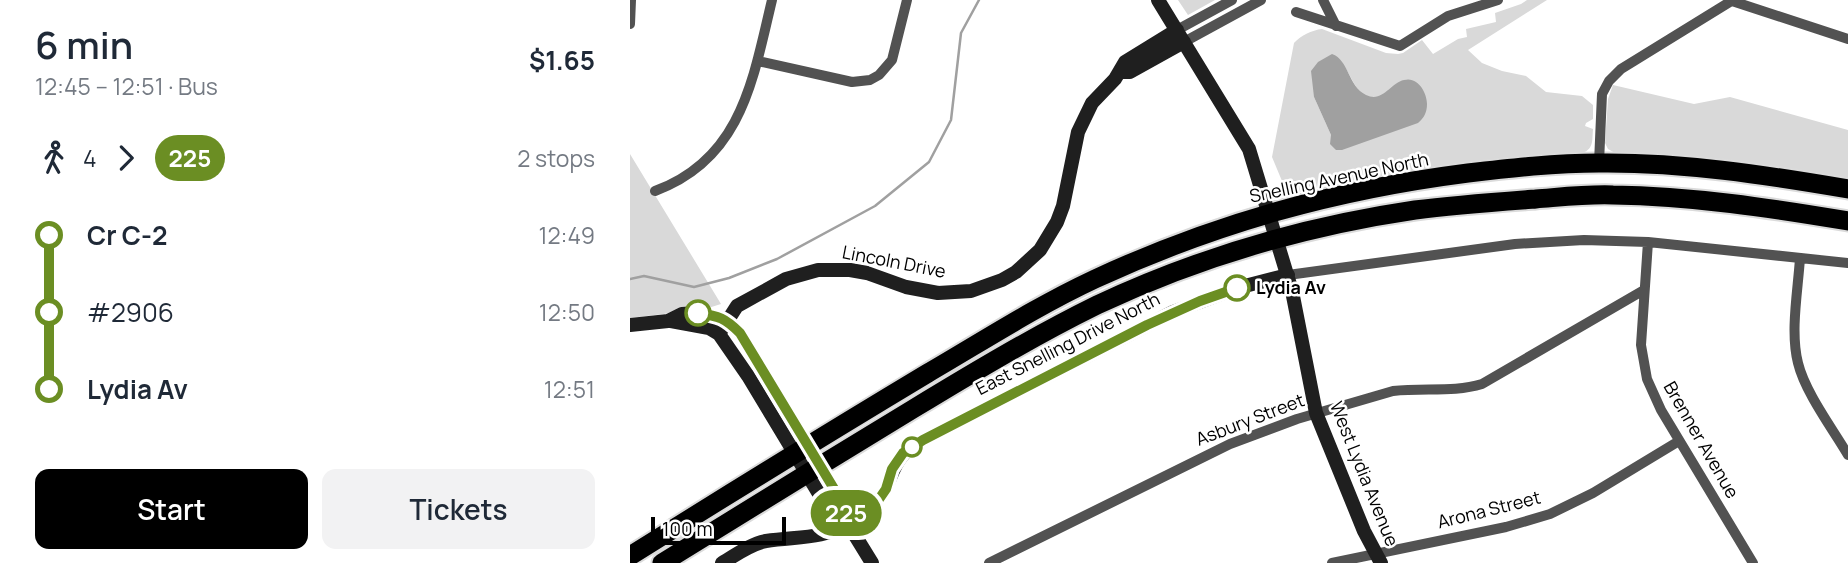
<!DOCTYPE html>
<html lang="en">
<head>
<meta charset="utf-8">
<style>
  :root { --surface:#fff; --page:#f2f2f3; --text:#1f2937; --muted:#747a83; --accent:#000 }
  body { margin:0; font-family:Manrope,sans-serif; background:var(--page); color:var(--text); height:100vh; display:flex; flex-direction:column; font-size:26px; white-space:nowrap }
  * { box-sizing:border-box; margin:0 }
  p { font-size:23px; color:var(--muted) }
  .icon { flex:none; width:38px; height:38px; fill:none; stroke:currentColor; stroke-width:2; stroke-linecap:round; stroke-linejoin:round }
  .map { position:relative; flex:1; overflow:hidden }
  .side { display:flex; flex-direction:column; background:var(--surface); width:630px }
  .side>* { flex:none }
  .badge { padding:0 14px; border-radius:23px; font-size:24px; line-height:46px }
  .scale { position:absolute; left:21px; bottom:18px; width:135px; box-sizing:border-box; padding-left:7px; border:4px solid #000; border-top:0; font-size:19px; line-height:24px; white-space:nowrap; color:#000; -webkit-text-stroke:5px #fff; paint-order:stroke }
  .map>.badge { position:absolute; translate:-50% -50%; box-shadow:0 0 0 4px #fff }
  .legs { display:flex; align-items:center; gap:10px; height:77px; padding:0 35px; font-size:23px }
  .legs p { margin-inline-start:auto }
  .head { display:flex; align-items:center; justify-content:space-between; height:119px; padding:0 35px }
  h1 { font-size:38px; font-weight:600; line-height:52px }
  .cta { display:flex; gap:14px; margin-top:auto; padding:14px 35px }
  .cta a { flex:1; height:80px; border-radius:14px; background:var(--accent); color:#fff; font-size:28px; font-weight:600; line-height:80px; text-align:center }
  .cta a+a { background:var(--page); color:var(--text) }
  ul { padding:0 35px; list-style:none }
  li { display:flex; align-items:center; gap:24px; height:77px; font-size:26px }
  li i { display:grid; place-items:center; width:10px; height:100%; margin:0 9px; background:currentColor }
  li i::after { content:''; width:18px; height:18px; margin:-9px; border:5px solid; border-radius:50%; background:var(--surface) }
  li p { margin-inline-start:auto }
  li:first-child i { background:linear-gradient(#0000 50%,currentColor 0) }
  li:last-child i { background:linear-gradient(currentColor 50%,#0000 0) }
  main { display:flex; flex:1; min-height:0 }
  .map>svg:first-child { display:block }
</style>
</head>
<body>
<main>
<section class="side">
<div class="head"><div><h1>6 min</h1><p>12:45 – 12:51 · Bus</p></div><b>$1.65</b></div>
<div class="legs"><svg class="icon" aria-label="walk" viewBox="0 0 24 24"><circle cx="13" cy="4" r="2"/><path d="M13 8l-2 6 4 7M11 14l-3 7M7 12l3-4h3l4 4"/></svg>4<svg class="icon" aria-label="forward" viewBox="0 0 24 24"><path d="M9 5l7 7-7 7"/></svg><b class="badge" style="background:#6b8e23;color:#fff">225</b><p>2 stops</p></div>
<ul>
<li><i style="color:#6b8e23"></i><b>Cr C-2</b><p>12:49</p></li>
<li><i style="color:#6b8e23"></i><span>#2906</span><p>12:50</p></li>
<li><i style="color:#6b8e23"></i><b>Lydia Av</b><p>12:51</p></li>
</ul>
<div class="cta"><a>Start</a><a>Tickets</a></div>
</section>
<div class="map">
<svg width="1218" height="563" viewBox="0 0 1218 563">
  <rect width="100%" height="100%" fill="#fff"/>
  <!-- green -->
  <path fill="#d9d9d9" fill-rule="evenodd" d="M 548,0 L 585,0 L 558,15 Z
    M 897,0 L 917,0 L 838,50 L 852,63 L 872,71 L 896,76 L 916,92 L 952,96 L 963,105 L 963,119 L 956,123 L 955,126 L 963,129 C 962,140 964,148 953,153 C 855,158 760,170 665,193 L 658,191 L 659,188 L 652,181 L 642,157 L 664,43 C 670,36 682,30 692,29 L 756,53 L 768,54 L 773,53 L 792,40 L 803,54 L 828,39 L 837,37 L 836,29 L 866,22 L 865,13 L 891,4 ZM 702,55 C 725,63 724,124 766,85 L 706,150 L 701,135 L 684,97 Z
    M 983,85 L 1064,104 L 1100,97 L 1218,130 L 1218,179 L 1138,166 L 1078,159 L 985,153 L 978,149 L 975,143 L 978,99 Z
    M 0,154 L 91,304 L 75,309 L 0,318 Z"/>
  <!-- water -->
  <path fill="#a0a0a0" d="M 702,54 C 719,60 718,86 736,95 C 753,103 760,83 774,80 C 788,76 797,93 797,104 C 797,112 794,118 788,123 L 712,150 L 706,150 L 700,144 L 701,135 L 684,97 L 681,71 L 688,62 Z"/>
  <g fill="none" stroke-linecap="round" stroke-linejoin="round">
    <!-- stream -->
    <path stroke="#a0a0a0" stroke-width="2.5" d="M 0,279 L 14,276 L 64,287 L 99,278 L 147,259 L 245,206 L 299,162 L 321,120 L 331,33 L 349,0"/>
    <!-- highway casing -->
    <g stroke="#dbdbdb" stroke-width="23">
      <path id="highway" d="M 0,556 C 99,494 198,433 298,373 C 353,341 407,306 465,279 C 586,223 705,190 838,173 C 881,168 925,163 969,163 C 1052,162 1136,175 1218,189
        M 32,563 C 116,511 199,460 283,409 C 344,372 404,336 467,305 C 567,258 676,226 785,210 C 825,205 866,202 906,199 C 932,197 957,194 983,195 C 1062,196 1140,208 1218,221"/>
    </g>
    <!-- street -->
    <path stroke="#525252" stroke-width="10" d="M 693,0 L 706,26
      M 1102,1 L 1218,39
      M 666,12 L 770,46 L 818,16 L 868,0
      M 0,24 L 1,0
      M 547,30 L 602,0
      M 554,42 L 631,0
      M 128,61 L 222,82 L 240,80 L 249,75 L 262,60 L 277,0
      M 969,163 L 972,94 L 979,81 L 991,69 L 1103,0
      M 25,191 C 112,159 123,79 142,0
      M 1018,242 L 1011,345 L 1017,379 L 1031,410 L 1123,563
      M 1170,258 C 1168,290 1160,332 1168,363 C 1175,392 1202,428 1218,455
      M 658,275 L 885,244 L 954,240 L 1018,242 L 1218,263
      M 359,563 L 600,444 L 667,419 L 763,391 C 793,387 823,393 852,384 L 1014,290
      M 702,563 L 876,527 L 920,514 L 963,493 L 1049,441"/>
    <!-- secondary -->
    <path stroke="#1f1f1f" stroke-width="14" d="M 528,0 L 619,149 L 662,291 L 686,413 L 734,531 L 751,563
      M 491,72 L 500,72 L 554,42
      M 41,321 L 79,328 L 89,334 L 118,376 L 203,517 L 218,524
      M 0,325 L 38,321 L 52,314 L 66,313 L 81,315 L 97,320 L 110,333 L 215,507 L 218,524 L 242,563
      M 89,334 L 107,306 L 156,279 L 188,270 L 220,270 L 237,273 L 276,287 L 308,293 L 341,291 L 372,280 L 386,272 L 410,250 L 427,222 L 433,206 L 448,132 L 462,103 L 485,79 L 495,62 L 547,30
      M 92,563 C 106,555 120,544 136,541 C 168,536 191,540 220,523 C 235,514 247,505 255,490 C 261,478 263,466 272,456 C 277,449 286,444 293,440 L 543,312 L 607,288 L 658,275"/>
    <!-- highway -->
    <use href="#highway" stroke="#000" stroke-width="19"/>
  </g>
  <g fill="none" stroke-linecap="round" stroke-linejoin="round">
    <!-- line-1 casing -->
    <g stroke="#fff" stroke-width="16">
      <path id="line-1" d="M 68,313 C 89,316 95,318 110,333 L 215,507 L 218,524 L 245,505 L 256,489 L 262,469 L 273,453 L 293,440 L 517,325 L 570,301 L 607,288"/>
    </g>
    <!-- line-1 -->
    <use href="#line-1" stroke="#6b8e23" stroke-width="10"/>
  </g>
  <!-- markers -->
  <g fill="#fff" stroke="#6b8e23" stroke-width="3.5">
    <circle cx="607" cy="288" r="12"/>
    <circle cx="68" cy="313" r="12"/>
    <circle cx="282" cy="447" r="9"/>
  </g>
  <g text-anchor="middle" stroke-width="5" stroke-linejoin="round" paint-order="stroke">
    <!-- street labels -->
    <g font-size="18" fill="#000" stroke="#fff">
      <text transform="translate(709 178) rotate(-12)" y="6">Snelling Avenue North</text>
      <text transform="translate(264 262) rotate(11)" y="6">Lincoln Drive</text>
      <text transform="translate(438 344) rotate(-27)" y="6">East Snelling Drive North</text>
      <text transform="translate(620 420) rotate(-21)" y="6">Asbury Street</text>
      <text transform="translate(1071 440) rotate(60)" y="6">Brenner Avenue</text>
      <text transform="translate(734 474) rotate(68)" y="6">West Lydia Avenue</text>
      <text transform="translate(859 510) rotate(-14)" y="6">Arona Street</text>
    </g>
    <!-- stop labels -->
    <g font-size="18" font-weight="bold" fill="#000" stroke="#fff" text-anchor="start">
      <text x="626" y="294">Lydia Av</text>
    </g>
  </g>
</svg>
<div class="scale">100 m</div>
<b class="badge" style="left:216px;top:513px;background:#6b8e23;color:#fff">225</b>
</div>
</main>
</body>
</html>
